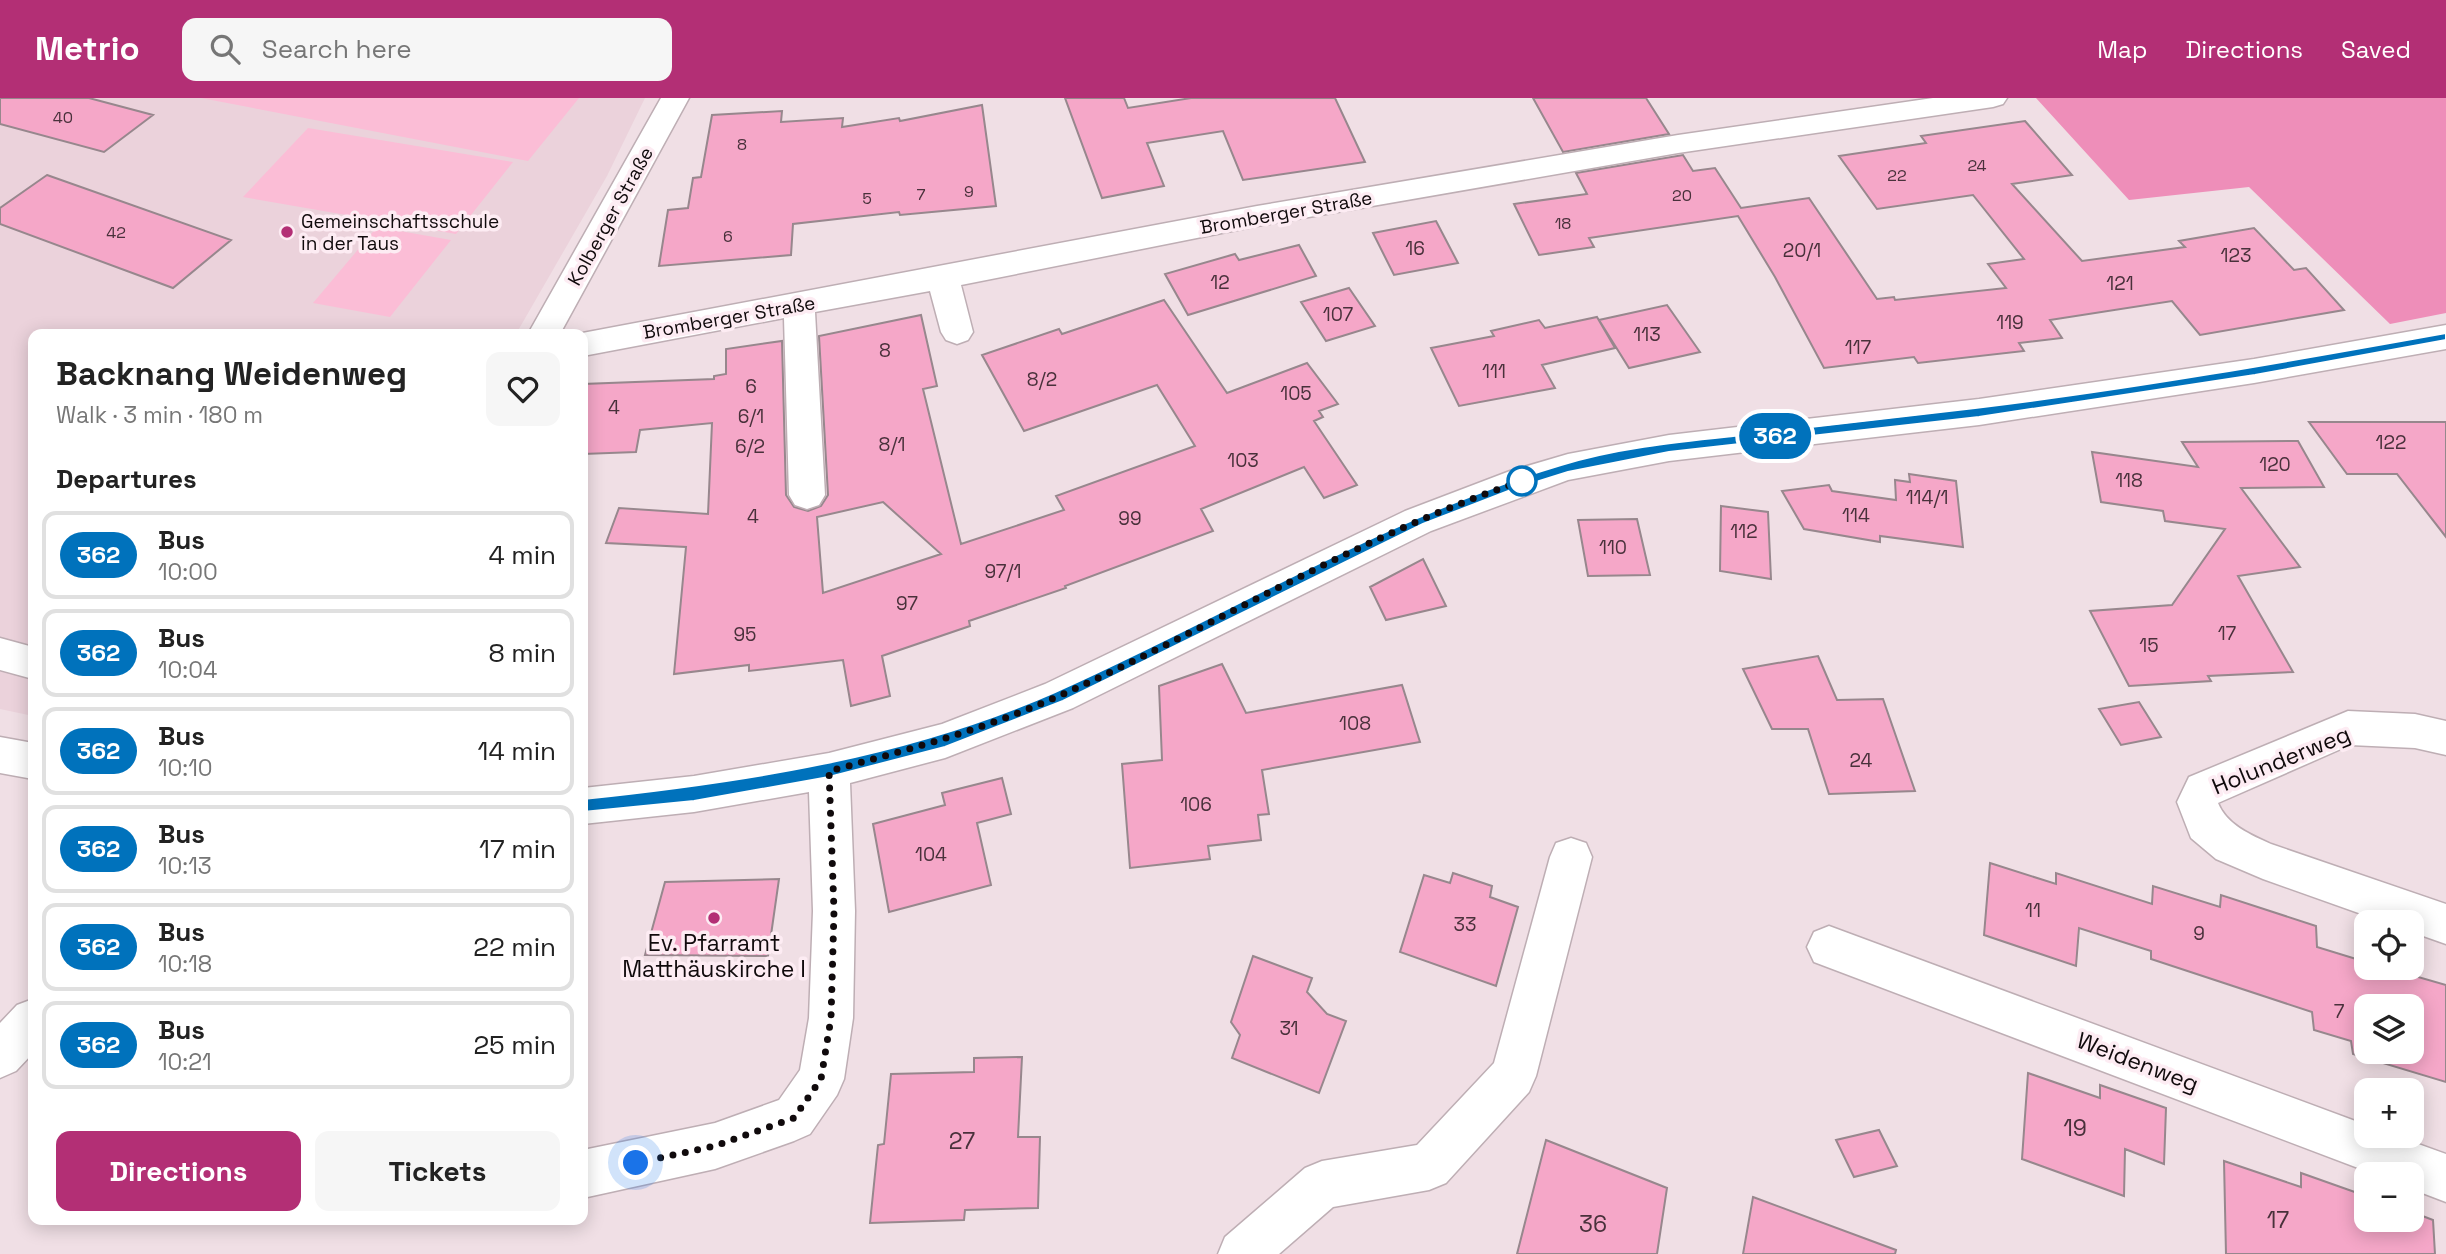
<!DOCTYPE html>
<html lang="en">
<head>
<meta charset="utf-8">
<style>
  :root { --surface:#fff; --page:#f6f6f6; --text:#222; --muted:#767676; --line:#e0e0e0; --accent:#b32f75 }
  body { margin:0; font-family:"Space Grotesk",sans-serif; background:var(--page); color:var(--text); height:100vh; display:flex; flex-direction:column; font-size:26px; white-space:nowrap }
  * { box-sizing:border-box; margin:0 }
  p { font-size:23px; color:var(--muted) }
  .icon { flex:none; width:38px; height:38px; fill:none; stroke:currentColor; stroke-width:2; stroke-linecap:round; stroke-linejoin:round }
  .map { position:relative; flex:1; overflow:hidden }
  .sheet { position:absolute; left:28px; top:231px; width:560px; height:896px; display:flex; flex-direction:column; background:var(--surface); border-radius:14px; box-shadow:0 4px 18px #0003 }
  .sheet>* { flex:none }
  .badge { padding:0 14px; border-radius:23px; font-size:24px; line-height:46px }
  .fabs { position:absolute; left:2354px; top:812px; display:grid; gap:14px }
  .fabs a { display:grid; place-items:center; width:70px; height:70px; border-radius:14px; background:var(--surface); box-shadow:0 4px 18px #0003; font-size:35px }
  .you { position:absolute; width:35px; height:35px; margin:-18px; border:5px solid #fff; border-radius:50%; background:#1a73e8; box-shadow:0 0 0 10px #1a73e833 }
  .map>.badge { position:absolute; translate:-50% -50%; box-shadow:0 0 0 4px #fff }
  h2 { padding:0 28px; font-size:26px; line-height:63px }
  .round { display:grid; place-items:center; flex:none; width:74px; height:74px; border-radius:14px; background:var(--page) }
  .summary { display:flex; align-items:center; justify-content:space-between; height:119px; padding:0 28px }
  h1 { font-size:33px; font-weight:700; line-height:52px }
  .action { display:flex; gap:14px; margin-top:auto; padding:14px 28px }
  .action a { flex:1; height:80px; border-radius:14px; background:var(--accent); color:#fff; font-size:28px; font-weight:700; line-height:80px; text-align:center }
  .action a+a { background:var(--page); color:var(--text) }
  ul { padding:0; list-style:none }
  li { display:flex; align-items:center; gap:21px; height:88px; margin:0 14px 10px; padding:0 14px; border:4px solid var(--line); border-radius:14px }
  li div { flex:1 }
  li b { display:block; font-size:26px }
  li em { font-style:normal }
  li .badge { min-width:77px; font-weight:700; text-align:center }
  header { display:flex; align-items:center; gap:42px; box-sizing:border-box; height:98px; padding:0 35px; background:var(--accent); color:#fff }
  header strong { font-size:33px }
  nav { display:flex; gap:38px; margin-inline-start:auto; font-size:24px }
  .search { width:490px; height:63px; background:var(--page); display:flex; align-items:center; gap:18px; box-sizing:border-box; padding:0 24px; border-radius:14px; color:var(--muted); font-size:26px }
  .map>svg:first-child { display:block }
</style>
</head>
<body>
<header>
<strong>Metrio</strong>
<div class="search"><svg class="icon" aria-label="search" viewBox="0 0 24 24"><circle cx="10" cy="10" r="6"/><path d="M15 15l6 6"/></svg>Search here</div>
<nav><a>Map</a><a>Directions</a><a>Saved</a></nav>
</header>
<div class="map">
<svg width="2446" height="1156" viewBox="0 0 2446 1156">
  <rect width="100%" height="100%" fill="#f0dfe5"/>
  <!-- built -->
  <path fill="#ebd2db" d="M 0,0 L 645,0 L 607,78 L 516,236 L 33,236 L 33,618 L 0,611 Z"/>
  <!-- green -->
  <path fill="#fbbdd6" d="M 201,0 L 579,0 L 528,63 Z
    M 308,30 L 513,64 L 456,136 L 243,99 Z
    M 377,129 L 451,142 L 390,219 L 313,205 Z"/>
  <!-- forest -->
  <path fill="#ee8eb9" d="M 2036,0 L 2446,0 L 2446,215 L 2390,226 L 2249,89 L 2129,102 Z"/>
  <!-- building -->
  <path fill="#f5a7c8" stroke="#97878d" stroke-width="2" fill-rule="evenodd" d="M 0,0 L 89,0 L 153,17 L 104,54 L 0,26 Z
    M 1065,0 L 1124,0 L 1128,10 L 1191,0 L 1335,0 L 1365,64 L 1243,82 L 1223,33 L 1147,45 L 1164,88 L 1102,100 Z
    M 1533,0 L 1646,0 L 1669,36 L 1563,54 Z
    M 982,7 L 996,108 L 900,117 L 899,114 L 793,126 L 791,157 L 659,168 L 668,112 L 688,110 L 693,80 L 701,79 L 712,17 L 782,13 L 781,24 L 843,20 L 842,29 L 899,20 L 900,23 Z
    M 2025,23 L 2072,77 L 2012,86 L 2082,163 L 2185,149 L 2179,143 L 2254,130 L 2294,172 L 2306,170 L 2344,212 L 2200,237 L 2172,203 L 2050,222 L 2062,240 L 2019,245 L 2024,253 L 1918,265 L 1914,259 L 1824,270 L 1775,179 L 1738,118 L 1589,140 L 1594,149 L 1539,157 L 1514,106 L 1587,96 L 1576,75 L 1683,57 L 1693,73 L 1715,70 L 1741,110 L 1809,100 L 1877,201 L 1894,199 L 1895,202 L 2006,190 L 1988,166 L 2024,161 L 1973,97 L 1877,111 L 1839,58 L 1926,45 L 1921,38 Z
    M 47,77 L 231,142 L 173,190 L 0,126 L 0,110 Z
    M 1436,123 L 1458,165 L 1394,177 L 1373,135 Z
    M 1299,147 L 1316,178 L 1188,217 L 1165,176 L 1235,156 L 1239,162 Z
    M 1349,190 L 1375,228 L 1326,243 L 1301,204 Z
    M 1164,202 L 1227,295 L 1307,265 L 1338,306 L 1319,313 L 1323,319 L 1314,323 L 1357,387 L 1324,400 L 1304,369 L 1201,411 L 1213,433 L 1065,488 L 1066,490 L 969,523 L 970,528 L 882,558 L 890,598 L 851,608 L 843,562 L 749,573 L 749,567 L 674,576 L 686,449 L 606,445 L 619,410 L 708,416 L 712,325 L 640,332 L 636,354 L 583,356 L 583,286 L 714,281 L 714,278 L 726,276 L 726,251 L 782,243 L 786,397 L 794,409 L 808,413 L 821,408 L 828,397 L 819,238 L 921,217 L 937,288 L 923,291 L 961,446 L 1064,412 L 1056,398 L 1195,348 L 1157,287 L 1024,333 L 982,257 L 1059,231 L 1062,236 ZM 883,404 L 941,456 L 823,495 L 817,419 Z
    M 1667,207 L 1700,254 L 1629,270 L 1599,222 Z
    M 1597,219 L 1615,250 L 1542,267 L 1555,290 L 1459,308 L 1431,250 L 1494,238 L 1491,233 L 1539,222 L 1545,230 Z
    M 2309,324 L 2446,324 L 2446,439 L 2397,376 L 2347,376 Z
    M 2298,343 L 2324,389 L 2241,390 L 2300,469 L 2238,478 L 2293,574 L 2208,578 L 2211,583 L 2129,588 L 2090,513 L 2172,507 L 2225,431 L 2165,423 L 2163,413 L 2101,404 L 2092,354 L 2198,369 L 2182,344 Z
    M 1909,376 L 1956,383 L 1963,449 L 1880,438 L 1880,444 L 1804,431 L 1782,393 L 1829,387 L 1832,393 L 1896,402 L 1895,382 L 1910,384 Z
    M 1721,408 L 1768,414 L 1771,481 L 1720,473 Z
    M 1637,421 L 1650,477 L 1588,478 L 1578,422 Z
    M 1423,461 L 1446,508 L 1386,522 L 1370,489 Z
    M 1818,558 L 1837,602 L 1883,601 L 1915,693 L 1829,696 L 1808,631 L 1772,631 L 1743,571 Z
    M 1222,566 L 1246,615 L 1402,587 L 1420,644 L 1262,672 L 1269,716 L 1258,717 L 1261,742 L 1208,748 L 1210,761 L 1130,770 L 1122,666 L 1162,662 L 1159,588 Z
    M 2139,604 L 2161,639 L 2121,647 L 2099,611 Z
    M 1002,680 L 1011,716 L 977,725 L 991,787 L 889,814 L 873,726 L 945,707 L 942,695 Z
    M 1990,765 L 2056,786 L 2056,775 L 2152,806 L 2153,788 L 2220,809 L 2221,797 L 2316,828 L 2317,849 L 2366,864 L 2366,870 L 2387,870 L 2446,887 L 2446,984 L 2353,956 L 2351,943 L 2314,932 L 2312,914 L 2151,861 L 2151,853 L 2079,830 L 2076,868 L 1984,837 ZM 2366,908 L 2412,908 L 2412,954 L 2366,954 Z
    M 1453,775 L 1492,788 L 1490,799 L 1518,809 L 1496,888 L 1400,854 L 1424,777 L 1450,785 Z
    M 779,781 L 768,858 L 645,857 L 665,784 Z
    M 1253,858 L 1312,880 L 1307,894 L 1327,916 L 1346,923 L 1319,995 L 1232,960 L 1240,937 L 1231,924 Z
    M 1022,959 L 1018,1039 L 1040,1039 L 1038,1110 L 965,1112 L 964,1122 L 870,1125 L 878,1047 L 884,1046 L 891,976 L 974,974 L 974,960 Z
    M 2028,975 L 2100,1000 L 2100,987 L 2166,1010 L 2164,1066 L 2125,1051 L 2124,1098 L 2022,1061 Z
    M 1879,1032 L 1897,1068 L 1854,1079 L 1836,1042 Z
    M 1546,1042 L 1667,1090 L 1657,1156 L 1517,1156 Z
    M 2224,1063 L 2301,1089 L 2301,1075 L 2366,1098 L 2366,1122 L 2412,1122 L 2412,1114 L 2433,1122 L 2435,1156 L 2226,1156 Z
    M 1753,1099 L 1896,1152 L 1895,1156 L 1743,1156 Z"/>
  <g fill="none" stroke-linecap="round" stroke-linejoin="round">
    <!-- minor casing -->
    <g stroke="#beaeb4" stroke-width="3">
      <path id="minor" d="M 661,0 L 689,0 L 560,236 L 528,236 Z
        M 1933,0 L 2007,0 L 2003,6 L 1993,9 L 1678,55 L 1257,128 L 961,187 L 973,234 L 968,242 L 957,246 L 946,242 L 941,234 L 930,193 L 815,214 L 825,397 L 819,407 L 807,411 L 795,407 L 789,397 L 784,220 L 583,258 L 583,236 L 577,236 L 1257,108 L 1678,37 Z
        M 2446,227 L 2446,251 L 2254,285 L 1979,327 L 1669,363 L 1568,382 L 1431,433 L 1073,610 L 945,660 L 850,685 L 855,813 L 853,920 L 844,981 L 837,997 L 810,1036 L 794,1043 L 715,1071 L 583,1100 L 583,1052 L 715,1025 L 779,1002 L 800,972 L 809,920 L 813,813 L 809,694 L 694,714 L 583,726 L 583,690 L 694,678 L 829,655 L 942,626 L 1045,586 L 1405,413 L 1510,373 L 1568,356 L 1669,337 L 1979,301 L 2254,261 Z
        M 0,540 L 33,549 L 33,581 L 0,572 Z
        M 2348,613 L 2415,616 L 2446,623 L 2446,657 L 2415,650 L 2350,647 L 2218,705 C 2227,727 2251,737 2271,746 L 2446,806 L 2446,846 L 2412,834 L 2412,824 L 2384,824 L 2263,781 L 2216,761 L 2191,740 L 2177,704 L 2189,679 Z
        M 0,639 L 33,645 L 33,681 L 0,675 Z
        M 1571,740 L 1586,745 L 1592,759 L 1536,978 L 1529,994 L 1446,1085 L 1429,1092 L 1333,1109 L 1279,1156 L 1218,1156 L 1225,1139 L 1305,1070 L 1322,1063 L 1417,1047 L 1494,965 L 1550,759 L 1556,745 Z
        M 1829,828 L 2366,1027 L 2366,1038 L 2396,1038 L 2446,1056 L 2446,1104 L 2412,1091 L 2412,1076 L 2374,1076 L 1814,864 L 1807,849 L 1814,834 Z
        M 33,901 L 33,955 L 16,973 L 0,980 L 0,925 L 17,907 Z"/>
    </g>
    <!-- minor -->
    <use href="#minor" fill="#fff" fill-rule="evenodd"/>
  </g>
  <!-- line -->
  <path fill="#0072bc" stroke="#fff" stroke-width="2" d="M 2446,235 L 2446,242 L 2255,277 L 1979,319 L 1669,354 L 1568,374 L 1511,392 L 1423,426 L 1063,603 L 945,649 L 829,679 L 694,703 L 583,714 L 576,708 L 583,701 C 744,684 905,660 1055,594 C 1224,519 1383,420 1561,367 C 1616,350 1676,344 1733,338 C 1814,329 1895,320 1975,310 C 2133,291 2290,263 2446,235 Z"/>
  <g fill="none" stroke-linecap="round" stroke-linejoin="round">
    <!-- walk -->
    <path stroke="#100a0c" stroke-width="7" stroke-dasharray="0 12.6" d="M 636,1065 L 715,1048 L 794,1020 L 821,981 L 831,920 L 834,813 L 829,673 C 908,652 986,631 1061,597 C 1215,528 1363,436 1522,383"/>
  </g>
  <!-- markers -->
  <g fill="#b32f75" stroke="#fdecf3" stroke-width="2.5">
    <circle cx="287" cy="134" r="7"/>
    <circle cx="714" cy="820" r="7"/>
  </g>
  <circle fill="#fff" stroke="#0072bc" stroke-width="3.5" cx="1522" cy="383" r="14"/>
  <g text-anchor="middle" stroke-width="7" stroke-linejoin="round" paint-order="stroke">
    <!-- far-number labels -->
    <g font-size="16" fill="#49313b">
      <text x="63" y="25">40</text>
      <text x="742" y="52">8</text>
      <text x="1977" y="73">24</text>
      <text x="1897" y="83">22</text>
      <text x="969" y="99">9</text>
      <text x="921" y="102">7</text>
      <text x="1682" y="103">20</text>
      <text x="867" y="106">5</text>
      <text x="1563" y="131">18</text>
      <text x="116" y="140">42</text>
      <text x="728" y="144">6</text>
    </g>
    <!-- far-street labels -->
    <g font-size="19" fill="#100a0c" stroke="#fdecf3">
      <text transform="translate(1286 114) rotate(-10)" y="7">Bromberger Straße</text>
      <text transform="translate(610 118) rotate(-61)" y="7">Kolberger Straße</text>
      <text transform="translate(729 219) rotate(-10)" y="7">Bromberger Straße</text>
    </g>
    <!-- far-poi labels -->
    <g font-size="19" fill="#100a0c" stroke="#fdecf3" text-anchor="start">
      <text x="301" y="130">Gemeinschaftsschule<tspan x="301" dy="22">in der Taus</tspan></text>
    </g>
    <!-- number labels -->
    <g font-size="19" fill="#49313b">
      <text x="1415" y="157">16</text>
      <text x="1802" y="159">20/1</text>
      <text x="2236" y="164">123</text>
      <text x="1220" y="191">12</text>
      <text x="2120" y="192">121</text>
      <text x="1338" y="223">107</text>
      <text x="2010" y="231">119</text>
      <text x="1647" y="243">113</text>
      <text x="1858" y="256">117</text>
      <text x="885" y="259">8</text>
      <text x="1494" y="280">111</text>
      <text x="1042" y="288">8/2</text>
      <text x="751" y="295">6</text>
      <text x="1296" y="302">105</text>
      <text x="614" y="316">4</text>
      <text x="751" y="325">6/1</text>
      <text x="2391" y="351">122</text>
      <text x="892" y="353">8/1</text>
      <text x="750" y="355">6/2</text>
      <text x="1243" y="369">103</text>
      <text x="2275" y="373">120</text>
      <text x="2129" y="389">118</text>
      <text x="1927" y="406">114/1</text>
      <text x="1856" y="424">114</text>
      <text x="753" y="425">4</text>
      <text x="1130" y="427">99</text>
      <text x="1744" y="440">112</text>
      <text x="1613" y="456">110</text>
      <text x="1003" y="480">97/1</text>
      <text x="907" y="512">97</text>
      <text x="2227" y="542">17</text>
      <text x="745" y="543">95</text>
      <text x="2149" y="554">15</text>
      <text x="1355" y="632">108</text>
      <text x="1861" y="669">24</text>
      <text x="1196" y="713">106</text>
      <text x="931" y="763">104</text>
      <text x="2033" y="819">11</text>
      <text x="1465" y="833">33</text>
      <text x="2199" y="842">9</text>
      <text x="2339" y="920">7</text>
      <text x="1289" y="937">31</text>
    </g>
    <!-- street labels -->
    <g font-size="23" fill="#100a0c" stroke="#fdecf3">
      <text transform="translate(2281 662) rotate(-22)" y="8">Holunderweg</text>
      <text transform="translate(2138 964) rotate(21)" y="8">Weidenweg</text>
    </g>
    <!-- poi labels -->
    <g font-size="23" fill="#100a0c" stroke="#fdecf3">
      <text x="714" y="853">Ev. Pfarramt<tspan x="714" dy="26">Matthäuskirche I</tspan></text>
    </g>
    <!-- near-number labels -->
    <g font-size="23" fill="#49313b">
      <text x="2075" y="1038">19</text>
      <text x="962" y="1051">27</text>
      <text x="2278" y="1130">17</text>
      <text x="1593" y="1134">36</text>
    </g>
  </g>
</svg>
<div class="fabs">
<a><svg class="icon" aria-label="locate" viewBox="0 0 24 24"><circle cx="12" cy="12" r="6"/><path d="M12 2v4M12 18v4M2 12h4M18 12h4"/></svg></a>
<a><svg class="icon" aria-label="layers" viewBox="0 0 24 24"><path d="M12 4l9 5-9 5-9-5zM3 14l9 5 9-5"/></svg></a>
<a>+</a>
<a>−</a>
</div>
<div class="you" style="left:636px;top:1065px"></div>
<b class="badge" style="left:1775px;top:338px;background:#0072bc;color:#fff">362</b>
<section class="sheet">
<div class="summary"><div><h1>Backnang Weidenweg</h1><p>Walk · 3 min · 180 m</p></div><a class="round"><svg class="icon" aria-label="heart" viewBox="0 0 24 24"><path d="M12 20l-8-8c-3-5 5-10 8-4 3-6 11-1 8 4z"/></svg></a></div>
<h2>Departures</h2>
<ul>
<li><span class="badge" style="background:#0072bc;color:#fff">362</span><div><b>Bus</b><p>10:00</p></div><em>4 min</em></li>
<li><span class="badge" style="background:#0072bc;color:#fff">362</span><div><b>Bus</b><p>10:04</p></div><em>8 min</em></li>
<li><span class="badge" style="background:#0072bc;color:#fff">362</span><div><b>Bus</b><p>10:10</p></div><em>14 min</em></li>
<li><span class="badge" style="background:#0072bc;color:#fff">362</span><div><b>Bus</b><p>10:13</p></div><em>17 min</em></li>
<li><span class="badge" style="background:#0072bc;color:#fff">362</span><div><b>Bus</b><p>10:18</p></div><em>22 min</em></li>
<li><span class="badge" style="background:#0072bc;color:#fff">362</span><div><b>Bus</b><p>10:21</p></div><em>25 min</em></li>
</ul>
<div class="action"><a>Directions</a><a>Tickets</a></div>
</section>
</div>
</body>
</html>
